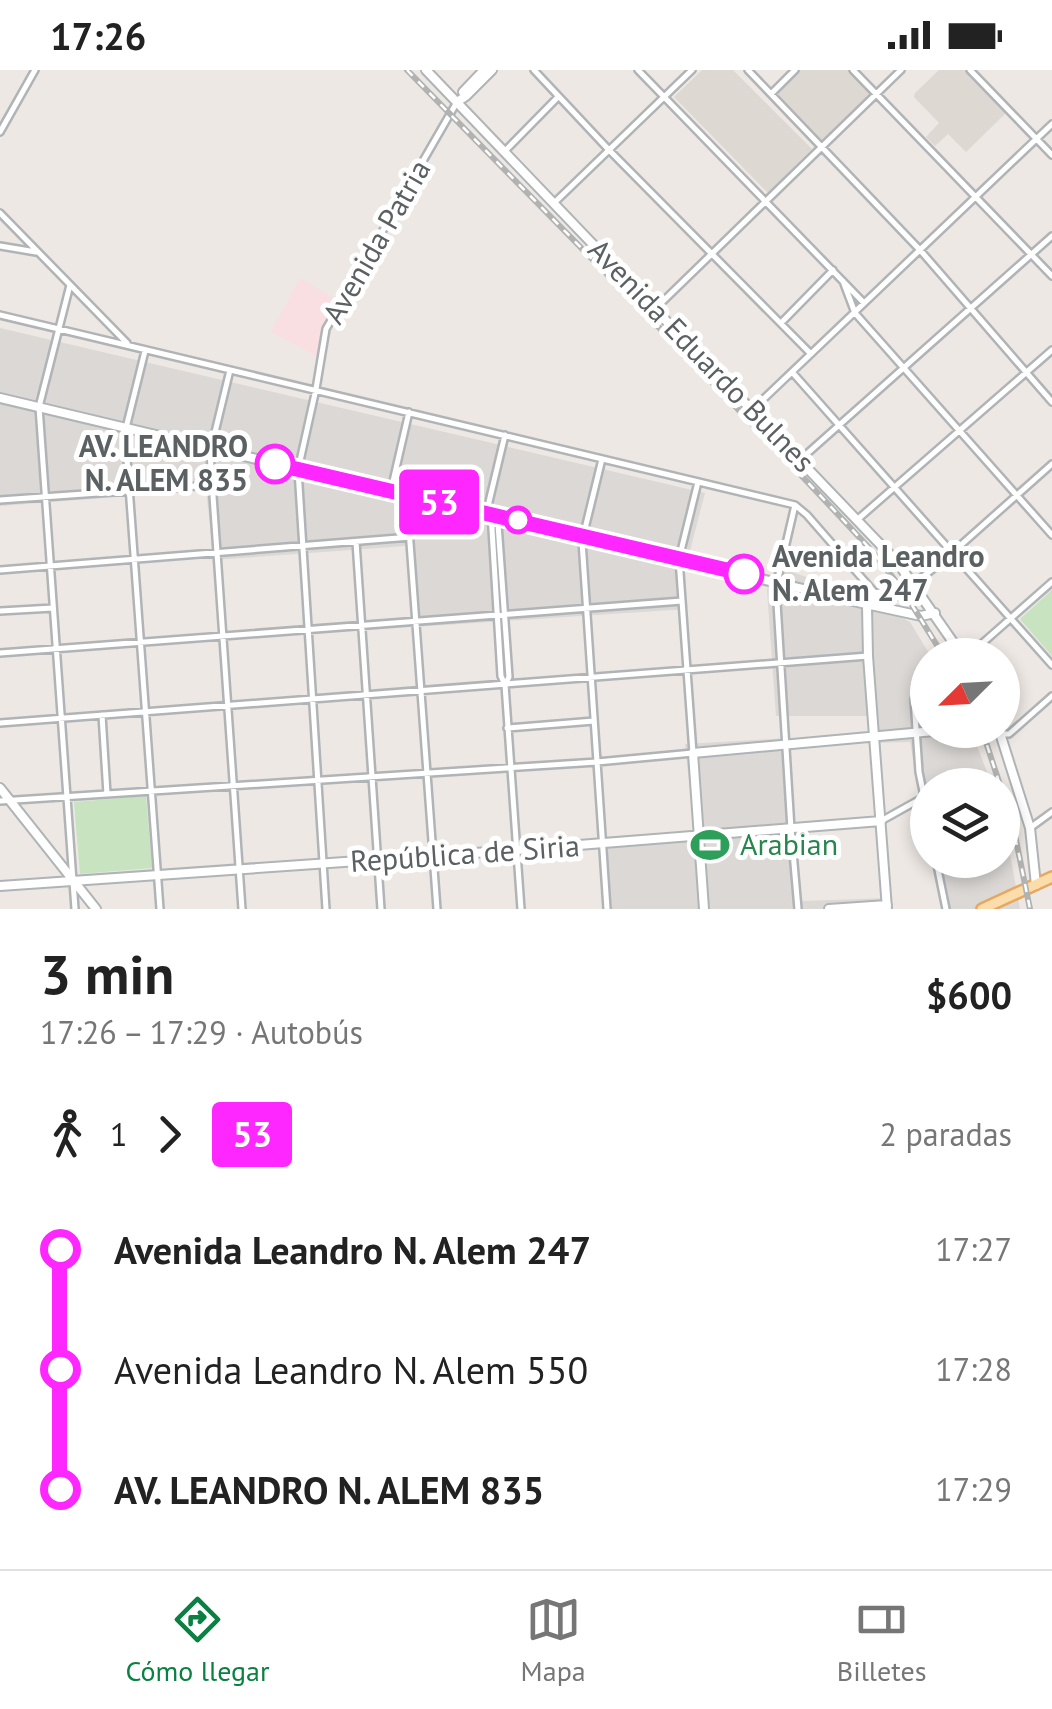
<!DOCTYPE html>
<html lang="es">
<head>
<meta charset="utf-8">
<style>
  :root { --surface:#fff; --page:#f2f2f2; --text:#222; --muted:#767676; --line:#e0e0e0; --accent:#0b8043 }
  body { margin:0; font-family:"PT Sans",sans-serif; background:var(--page); color:var(--text); height:100vh; display:flex; flex-direction:column; font-size:38px; white-space:nowrap }
  * { box-sizing:border-box; margin:0 }
  p { font-size:32px; color:var(--muted) }
  .icon { flex:none; width:55px; height:55px; fill:none; stroke:currentColor; stroke-width:2; stroke-linecap:round; stroke-linejoin:round }
  .map { position:relative; height:839px; overflow:hidden }
  .drawer { display:flex; flex-direction:column; background:var(--surface); flex:1 }
  .drawer>* { flex:none }
  .badge { padding:0 20px; border-radius:8px; font-size:35px; line-height:65px }
  .needle { width:65px; rotate:246deg }
  .buttons { position:absolute; left:910px; top:568px; display:grid; gap:20px }
  .buttons a { display:grid; place-items:center; width:110px; height:110px; border-radius:50%; background:var(--surface); box-shadow:0 5px 15px #0003; font-size:50px }
  .map>.badge { position:absolute; translate:-50% -50%; box-shadow:0 0 0 5px #fff }
  .legs { display:flex; align-items:center; gap:15px; height:110px; padding:0 40px; font-size:32px }
  .legs p { margin-inline-start:auto }
  .summary { display:flex; align-items:center; justify-content:space-between; height:170px; padding:0 40px }
  h1 { font-size:55px; font-weight:800; line-height:75px }
  ul { padding:0 40px; list-style:none }
  li { display:flex; align-items:center; gap:35px; height:120px; font-size:38px }
  li i { display:grid; place-items:center; width:15px; height:100%; margin:0 12px; background:currentColor }
  li i::after { content:''; width:25px; height:25px; margin:-12px; border:8px solid; border-radius:50%; background:var(--surface) }
  li p { margin-inline-start:auto }
  li:first-child i { background:linear-gradient(#0000 50%,currentColor 0) }
  li:last-child i { background:linear-gradient(currentColor 50%,#0000 0) }
  .status { display:flex; justify-content:space-between; align-items:center; height:70px; padding:0 50px; background:var(--surface); direction:ltr }
  .status svg { height:28px; fill:currentColor }
  .menu { display:flex; justify-content:space-around; align-items:center; height:140px; border-top:2px solid var(--line); background:var(--surface); font-size:28px; color:var(--muted) }
  .menu a { display:grid; justify-items:center; gap:5px }
  .menu .current { color:var(--accent) }
  .map>svg:first-child { display:block }
</style>
</head>
<body>
<div class="status"><b>17:26</b><svg viewBox="0 0 49 12"><path d="M0 12V9h3v3zM5 12V6h3v6zM10 12V3h3v9zM15 12V0h3v12zM26 1h20v11H26zM47 4h2v5h-2z"/></svg></div>
<div class="map">
<svg width="1052" height="839" viewBox="0 0 1052 839">
  <rect width="100%" height="100%" fill="#ede8e3"/>
  <!-- industrial -->
  <path fill="#dbd8d5" d="M 0,258 L 705,423 L 685,500 L 687,539 L 413,557 L 406,476 L 214,490 L 206,420 L 0,436 Z
    M 775,496 L 858,525 L 910,552 L 930,585 L 928,585 L 928,660 L 971,660 L 992,715 L 928,715 L 927,770 L 910,672 L 869,673 L 867,646 L 776,646 L 767,520 Z
    M 789,668 L 801,831 L 891,828 L 891,839 L 604,839 L 599,767 L 694,761 L 685,674 Z
    M 1003,745 L 1020,839 L 941,839 L 932,790 L 1002,790 Z"/>
  <!-- education -->
  <path fill="#ddd8d1" d="M 702,0 L 733,0 L 812,79 L 768,123 L 674,27 Z
    M 800,0 L 849,0 L 871,23 L 822,71 L 776,25 Z
    M 939,0 L 964,0 L 1006,43 L 966,82 L 948,64 L 935,76 L 926,67 L 939,53 L 914,27 L 915,23 Z"/>
  <!-- medical -->
  <path fill="#f9dfe2" d="M 300,208 L 339,232 L 322,260 L 318,287 L 271,262 Z"/>
  <!-- green -->
  <path fill="#c7e3c0" d="M 1052,520 L 1052,586 L 1020,549 Z
    M 146,726 L 152,798 L 80,804 L 74,732 Z"/>
  <g fill="none" stroke-linecap="round" stroke-linejoin="round">
    <!-- street casing -->
    <g stroke="#b0b4b7" stroke-width="10">
      <path id="street" d="M 534,0 L 609,80 L 811,284
        M 638,0 L 864,233
        M 748,0 L 920,180 L 1052,332
        M 853,0 L 1052,206
        M 970,0 L 1052,85
        M 771,24 L 795,0
        M 0,62 L 35,0
        M 504,82 L 558,27
        M 554,133 L 692,0
        M 0,143 L 127,273
        M 0,176 L 36,182
        M 843,211 L 855,243 L 1052,465
        M 70,215 L 39,337 L 75,839
        M 656,238 L 901,0
        M 0,245 L 795,435 L 807,445 L 875,523
        M 781,253 L 833,200
        M 145,281 L 125,362 L 160,839
        M 230,300 L 210,383 L 242,839
        M 792,302 L 1052,595
        M 753,339 L 1052,54
        M 505,365 L 488,436 L 491,443 L 501,606 L 505,615 L 521,839
        M 602,389 L 582,471 L 607,839
        M 801,389 L 1052,166
        M 391,420 L 409,342
        M 409,425 L 407,432 L 437,839
        M 0,430 L 211,415
        M 795,435 L 776,517 L 791,759 L 798,839
        M 492,446 L 498,454 L 509,607 L 505,615
        M 858,449 L 1052,280
        M 356,472 L 381,839
        M 0,500 L 411,467
        M 915,513 L 944,490 L 1052,394
        M 0,541 L 53,538
        M 0,583 L 682,531
        M 969,585 L 1052,512
        M 914,629 L 919,702 L 928,746
        M 102,645 L 107,724
        M 0,653 L 868,586
        M 507,658 L 594,651
        M 1001,664 L 1009,664 L 1052,626
        M 0,731 L 597,692 L 693,683 L 679,489 L 698,412
        M 881,751 L 924,727
        M 1030,758 L 1052,742
        M 936,790 L 946,839
        M 326,839 L 298,400 L 316,319 L 326,259 L 457,32"/>
    </g>
    <!-- secondary casing -->
    <g stroke="#afb4b7" stroke-width="12">
      <path id="secondary" d="M 426,0 L 898,493 L 962,585
        M 463,22 L 484,0
        M 457,32 L 466,26 L 492,0
        M 0,328 L 866,534 L 921,546 L 935,543
        M 877,525 L 867,537 L 868,586 L 887,839
        M 855,529 L 905,518 L 914,514
        M 983,660 L 1001,664
        M 999,660 L 1030,758 L 1036,815
        M 0,718 L 96,839
        M 0,816 L 516,780 L 881,751
        M 704,839 L 693,683 L 945,660
        M 829,839 L 887,835"/>
    </g>
    <!-- primary casing -->
    <g stroke="#e8a760" stroke-width="14">
      <path id="primary" d="M 982,839 L 1052,807"/>
    </g>
    <!-- street -->
    <use href="#street" stroke="#fff" stroke-width="5"/>
    <!-- secondary -->
    <use href="#secondary" stroke="#fff" stroke-width="8"/>
    <!-- primary -->
    <use href="#primary" stroke="#faddab" stroke-width="9"/>
    <!-- rail casing -->
    <g stroke="#b1b2b2" stroke-width="6">
      <path id="rail" d="M 407,0 C 563,160 721,318 873,482 L 902,519 L 943,585
        M 982,660 L 1000,715
        M 1002,721 L 1014,760 L 1030,839"/>
    </g>
    <!-- rail -->
    <use href="#rail" stroke="#fff" stroke-width="2.5" stroke-dasharray="8" stroke-linecap="butt"/>
  </g>
  <g fill="none" stroke-linecap="round" stroke-linejoin="round">
    <!-- line-1 casing -->
    <g stroke="#fff" stroke-width="22">
      <path id="line-1" d="M 275,394 L 744,504"/>
    </g>
    <!-- line-1 -->
    <use href="#line-1" stroke="#fe27ff" stroke-width="15"/>
  </g>
  <!-- icons -->
  <defs>
    <g id="stadium-bare" transform="scale(3)"><path d="M0-5a6.5 5 0 1 0 0 10a6.5 5 0 1 0 0-10ZM-3.5-1.8h7v3.6h-7Z" fill="#2e9e5b" stroke="#fff" stroke-width="2.5" paint-order="stroke"/></g>
  </defs>
  <g fill-rule="evenodd">
    <use href="#stadium-bare" x="710" y="775"/>
  </g>
  <!-- markers -->
  <g fill="#fff" stroke="#fe27ff" stroke-width="5">
    <circle cx="275" cy="394" r="18"/>
    <circle cx="518" cy="450" r="12"/>
    <circle cx="744" cy="504" r="18"/>
  </g>
  <g text-anchor="middle" stroke-width="10" stroke-linejoin="round" paint-order="stroke">
    <!-- street labels -->
    <g font-size="30" fill="#5b6062" stroke="#fff">
      <text transform="translate(377 172) rotate(-60)" y="10">Avenida Patria</text>
      <text transform="translate(701 286) rotate(46)" y="10">Avenida Eduardo Bulnes</text>
      <text transform="translate(465 784) rotate(-4)" y="10">República de Siria</text>
    </g>
    <!-- stop labels -->
    <g font-size="30" font-weight="bold" fill="#5b6062" stroke="#fff" text-anchor="end">
      <text x="248" y="387">AV. LEANDRO<tspan x="248" dy="34">N. ALEM 835</tspan></text>
      <text x="772" y="497" text-anchor="start">Avenida Leandro<tspan x="772" dy="34">N. Alem 247</tspan></text>
    </g>
    <!-- leisure labels -->
    <g font-size="30" fill="#27864d" stroke="#fff" text-anchor="start">
      <text x="740" y="785">Arabian</text>
    </g>
  </g>
</svg>
<div class="buttons">
<a><svg class="needle" viewBox="-14 -14 28 28"><path d="M0-13l5 13h-10z" fill="#e53935"/><path d="M0 13l5-13h-10z" fill="#767676"/></svg></a>
<a><svg class="icon" aria-label="layers" viewBox="0 0 24 24"><path d="M12 4l9 5-9 5-9-5zM3 14l9 5 9-5"/></svg></a>
</div>
<b class="badge" style="left:439px;top:432px;background:#fe27ff;color:#fff">53</b>
</div>
<section class="drawer">
<div class="summary"><div><h1>3 min</h1><p>17:26 – 17:29 · Autobús</p></div><b>$600</b></div>
<div class="legs"><svg class="icon" aria-label="walk" viewBox="0 0 24 24"><circle cx="13" cy="4" r="2"/><path d="M13 8l-2 6 4 7M11 14l-3 7M7 12l3-4h3l4 4"/></svg>1<svg class="icon" aria-label="forward" viewBox="0 0 24 24"><path d="M9 5l7 7-7 7"/></svg><b class="badge" style="background:#fe27ff;color:#fff">53</b><p>2 paradas</p></div>
<ul>
<li><i style="color:#fe27ff"></i><b>Avenida Leandro N. Alem 247</b><p>17:27</p></li>
<li><i style="color:#fe27ff"></i><span>Avenida Leandro N. Alem 550</span><p>17:28</p></li>
<li><i style="color:#fe27ff"></i><b>AV. LEANDRO N. ALEM 835</b><p>17:29</p></li>
</ul>
</section>
<nav class="menu">
<a class="current"><svg class="icon" aria-label="directions" viewBox="0 0 24 24"><path d="M12 3l9 9-9 9-9-9zM9 14v-3h6M13 9l2 2-2 2"/></svg>Cómo llegar</a>
<a><svg class="icon" aria-label="map" viewBox="0 0 24 24"><path d="M3 6l6-2 6 2 6-2v14l-6 2-6-2-6 2zM9 4v14M15 6v14"/></svg>Mapa</a>
<a><svg class="icon" aria-label="tickets" viewBox="0 0 24 24"><path d="M3 7h18v10H3zM15 7v10"/></svg>Billetes</a>
</nav>
</body>
</html>
